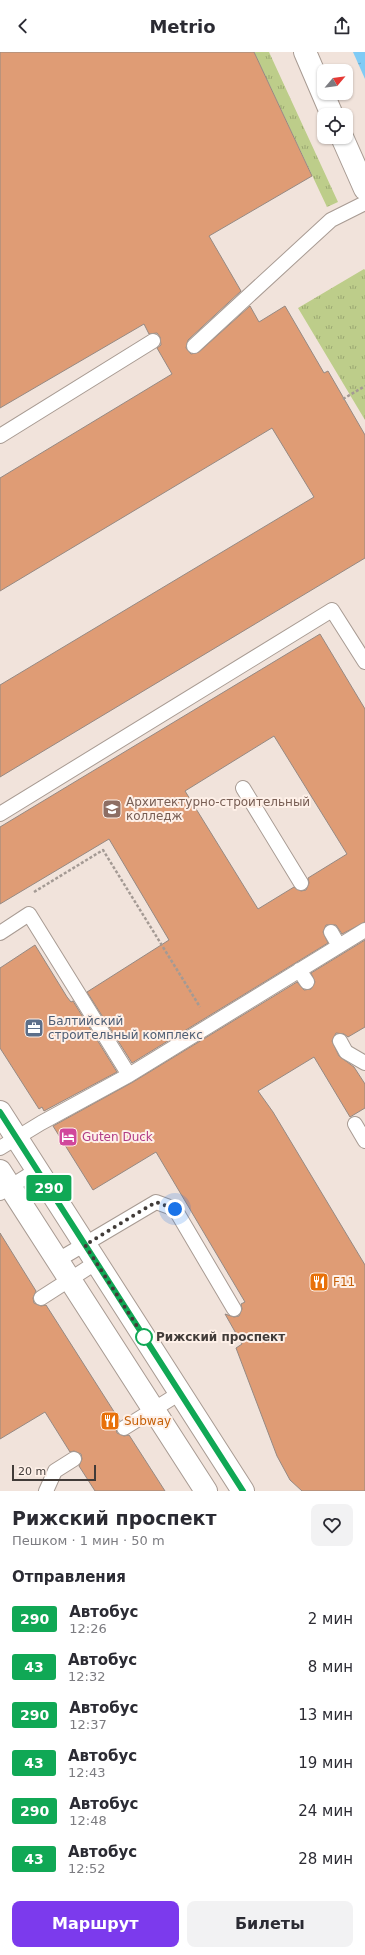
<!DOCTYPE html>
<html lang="ru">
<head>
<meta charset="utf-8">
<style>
  :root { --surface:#fff; --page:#f2f2f3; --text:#2b2b33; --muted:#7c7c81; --accent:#7c3aed }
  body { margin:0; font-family:"DejaVu Sans",sans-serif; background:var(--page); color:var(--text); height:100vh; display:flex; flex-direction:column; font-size:15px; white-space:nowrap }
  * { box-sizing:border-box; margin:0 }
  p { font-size:13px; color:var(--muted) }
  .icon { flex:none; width:22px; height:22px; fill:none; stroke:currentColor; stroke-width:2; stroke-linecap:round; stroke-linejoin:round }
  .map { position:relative; height:1439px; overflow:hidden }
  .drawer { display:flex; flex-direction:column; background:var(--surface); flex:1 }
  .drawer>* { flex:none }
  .badge { padding:0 8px; border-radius:3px; font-size:14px; line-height:26px }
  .needle { width:26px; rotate:61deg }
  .fabs { position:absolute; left:317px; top:12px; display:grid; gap:8px }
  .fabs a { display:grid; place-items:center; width:36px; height:36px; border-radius:8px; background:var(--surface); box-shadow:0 1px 3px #0004; font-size:20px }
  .scale { position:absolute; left:12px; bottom:10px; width:84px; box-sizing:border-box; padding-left:4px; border:2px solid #413b38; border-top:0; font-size:11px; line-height:14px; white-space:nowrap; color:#413b38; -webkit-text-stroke:3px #fef0e8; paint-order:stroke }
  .you { position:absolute; width:20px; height:20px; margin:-10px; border:3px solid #fff; border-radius:50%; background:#1a73e8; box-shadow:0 0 0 6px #1a73e833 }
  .map>.badge { position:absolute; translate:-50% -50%; box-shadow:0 0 0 2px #fff }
  h2 { padding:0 12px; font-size:15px; line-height:36px }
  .round { display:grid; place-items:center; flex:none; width:42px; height:42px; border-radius:8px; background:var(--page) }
  .summary { display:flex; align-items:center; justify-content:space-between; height:68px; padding:0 12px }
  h1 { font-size:19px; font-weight:800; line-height:30px }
  .action { display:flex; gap:8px; margin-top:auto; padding:8px 12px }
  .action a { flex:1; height:46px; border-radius:8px; background:var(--accent); color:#fff; font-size:16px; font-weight:800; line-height:46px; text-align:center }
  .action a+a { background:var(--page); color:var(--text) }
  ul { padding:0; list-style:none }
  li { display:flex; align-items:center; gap:12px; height:48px; padding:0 12px }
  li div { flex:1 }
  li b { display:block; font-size:15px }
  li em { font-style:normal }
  li .badge { min-width:44px; font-weight:700; text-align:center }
  header { display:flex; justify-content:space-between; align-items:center; height:52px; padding:0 12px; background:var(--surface); font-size:18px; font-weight:800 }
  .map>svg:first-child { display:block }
</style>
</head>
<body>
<header><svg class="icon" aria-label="back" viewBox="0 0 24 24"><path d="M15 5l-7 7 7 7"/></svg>Metrio<svg class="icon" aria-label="share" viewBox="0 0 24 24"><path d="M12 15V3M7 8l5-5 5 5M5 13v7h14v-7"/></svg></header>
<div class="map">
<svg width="365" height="1439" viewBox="0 0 365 1439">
  <defs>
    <pattern id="grass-tufts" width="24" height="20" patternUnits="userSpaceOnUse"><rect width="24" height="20" fill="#bdcd8a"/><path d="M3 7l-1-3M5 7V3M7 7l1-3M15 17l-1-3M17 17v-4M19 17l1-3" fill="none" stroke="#9ba872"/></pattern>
    <pattern id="water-ripples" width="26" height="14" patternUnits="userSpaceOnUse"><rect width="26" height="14" fill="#7fcbf5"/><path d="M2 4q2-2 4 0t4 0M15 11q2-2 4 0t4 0" fill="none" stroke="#6aa6c7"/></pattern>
  </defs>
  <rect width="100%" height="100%" fill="#f1e3db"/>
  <!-- grass -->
  <path fill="url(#grass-tufts)" d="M 254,0 L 269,0 L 338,150 L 327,155 Z
    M 364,217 L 365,218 L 365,368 L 298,256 Z"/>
  <!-- water -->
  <path fill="url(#water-ripples)" d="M 353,0 L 365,0 L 365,27 Z"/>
  <!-- building -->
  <path fill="#df9c75" stroke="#968982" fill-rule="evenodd" d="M 0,0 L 254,0 L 312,124 L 209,184 L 241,239 L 188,288 L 186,296 L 191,302 L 199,300 L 250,254 L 259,270 L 285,254 L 324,321 L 328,319 L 365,383 L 365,506 L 0,725 L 0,633 L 314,445 L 272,376 L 0,539 L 0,426 L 172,322 L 157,296 L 161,293 L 160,285 L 157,281 L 149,282 L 144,272 L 0,356 Z
    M 320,582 L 365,657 L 365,870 L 342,882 L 336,873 L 326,873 L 323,880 L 328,891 L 132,1011 L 87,940 L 169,888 L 109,787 L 0,852 L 0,775 ZM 274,684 L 347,802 L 308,826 L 309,831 L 306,838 L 301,839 L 294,835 L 258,857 L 185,739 Z
    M 365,888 L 365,975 L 348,985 L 344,982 L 336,981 L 332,989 L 339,1004 L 354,1015 L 365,1032 L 365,1056 L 350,1065 L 314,1005 L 258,1039 L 273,1060 L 365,1213 L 365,1439 L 302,1439 L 290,1428 L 277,1404 L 236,1296 L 242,1292 L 225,1262 L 234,1265 L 239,1264 L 242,1257 L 241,1252 L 245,1250 L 156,1100 L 93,1138 L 53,1074 L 133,1030 L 297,930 L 304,938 L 311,937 L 315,930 L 311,921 Z
    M 35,893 L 67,945 L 71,950 L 73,949 L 117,1020 L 44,1059 L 42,1055 L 39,1057 L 0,996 L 0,916 Z
    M 0,1181 L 36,1239 L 33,1246 L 34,1251 L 41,1254 L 46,1253 L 120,1369 L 116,1376 L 117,1381 L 124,1384 L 129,1383 L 165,1439 L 95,1439 L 79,1414 L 82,1407 L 81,1402 L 74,1399 L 70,1400 L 45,1360 L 0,1387 Z"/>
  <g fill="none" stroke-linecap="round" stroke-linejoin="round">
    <!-- service casing -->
    <g stroke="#a89b93" stroke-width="16">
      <path id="service" d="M 194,294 L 331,168 L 365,151
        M 0,384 L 153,289
        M 243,736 L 301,831
        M 0,762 L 332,558 L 365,610
        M 331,880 L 339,894
        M 0,881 L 29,862 L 129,1023
        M 299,918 L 307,930
        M 340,989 L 346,1000 L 365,1011
        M 355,1072 L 365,1089
        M 0,1096 L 41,1071 L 129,1023 L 365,878
        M 0,1141 L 37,1118
        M 58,1208 L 156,1150 L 175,1157 L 234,1257
        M 41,1246 L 97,1210
        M 124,1376 L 180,1341
        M 46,1439 L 55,1419 L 74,1407"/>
    </g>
    <!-- tertiary casing -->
    <g stroke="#a89b93" stroke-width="24">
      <path id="tertiary" d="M 305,0 L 332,63
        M 342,85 L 365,137"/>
    </g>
    <!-- secondary casing -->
    <g stroke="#a89b93" stroke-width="24">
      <path id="secondary" d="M 0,1060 L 243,1439
        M 0,1119 L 206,1439"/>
    </g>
    <!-- path -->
    <path stroke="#a49a94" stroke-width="2.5" stroke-dasharray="3 2" stroke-linecap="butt" d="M 343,347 L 365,334
      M 34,840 L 103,798 L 200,955"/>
    <!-- service -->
    <use href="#service" stroke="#fff" stroke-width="14"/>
    <!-- tertiary -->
    <use href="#tertiary" stroke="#fff" stroke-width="22"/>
    <!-- secondary -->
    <use href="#secondary" stroke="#fff" stroke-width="22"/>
  </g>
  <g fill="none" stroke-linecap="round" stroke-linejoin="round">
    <!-- line casing -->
    <g stroke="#fff" stroke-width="9">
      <path id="line" d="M 0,1060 L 243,1439"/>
    </g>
    <!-- line -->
    <use href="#line" stroke="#10a855" stroke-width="6"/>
    <!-- walk -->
    <path stroke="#413b38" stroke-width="4" stroke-dasharray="0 7.2" d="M 144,1285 L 85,1193 L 156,1150 L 175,1157"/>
  </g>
  <!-- icons -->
  <defs>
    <g id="university-square" transform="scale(1)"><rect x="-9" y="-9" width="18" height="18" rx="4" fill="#8d6e63" stroke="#fef0e8"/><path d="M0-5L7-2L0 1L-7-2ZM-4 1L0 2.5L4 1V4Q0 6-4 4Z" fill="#fff"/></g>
    <g id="office-square" transform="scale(1)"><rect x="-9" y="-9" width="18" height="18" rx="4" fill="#5c6f8a" stroke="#fef0e8"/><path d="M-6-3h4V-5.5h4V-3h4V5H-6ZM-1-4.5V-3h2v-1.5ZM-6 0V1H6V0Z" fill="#fff"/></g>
    <g id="hotel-square" transform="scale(1)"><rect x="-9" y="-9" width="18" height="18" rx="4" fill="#d1479c" stroke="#fef0e8"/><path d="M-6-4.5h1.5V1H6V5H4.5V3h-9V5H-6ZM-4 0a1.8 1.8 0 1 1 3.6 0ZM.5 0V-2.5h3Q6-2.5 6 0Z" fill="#fff"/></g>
    <g id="restaurant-square" transform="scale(1)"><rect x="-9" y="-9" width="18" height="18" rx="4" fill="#e8710a" stroke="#fef0e8"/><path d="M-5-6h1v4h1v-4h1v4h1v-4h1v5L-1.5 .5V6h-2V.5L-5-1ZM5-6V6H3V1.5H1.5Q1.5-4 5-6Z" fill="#fff"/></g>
  </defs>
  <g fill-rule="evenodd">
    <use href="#university-square" x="112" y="757"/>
    <use href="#office-square" x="34" y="976"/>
    <use href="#hotel-square" x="68" y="1085"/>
    <use href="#restaurant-square" x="319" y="1230"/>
    <use href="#restaurant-square" x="110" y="1369"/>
  </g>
  <!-- markers -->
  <circle fill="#fff" stroke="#10a855" stroke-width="2" cx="144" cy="1285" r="8"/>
  <g text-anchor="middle" stroke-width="4" stroke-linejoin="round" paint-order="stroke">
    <!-- education labels -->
    <g font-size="12" fill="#785e54" stroke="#fef0e8" text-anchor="start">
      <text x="126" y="754">Архитектурно-строительный<tspan x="126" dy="14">колледж</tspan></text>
    </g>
    <!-- service labels -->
    <g font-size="12" fill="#4e5e75" stroke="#fef0e8" text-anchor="start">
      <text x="48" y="973">Балтийский<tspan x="48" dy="14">строительный комплекс</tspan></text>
    </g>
    <!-- hotel labels -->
    <g font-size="12" fill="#b23c85" stroke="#fef0e8" text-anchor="start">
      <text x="82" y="1089">Guten Duck</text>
    </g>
    <!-- food labels -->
    <g font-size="12" fill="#c56008" stroke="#fef0e8" text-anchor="start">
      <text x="333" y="1234">F11</text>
      <text x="124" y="1373">Subway</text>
    </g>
    <!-- stop labels -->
    <g font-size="12" font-weight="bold" fill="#413b38" stroke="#fef0e8" text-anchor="start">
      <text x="156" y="1289">Рижский проспект</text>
    </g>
  </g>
</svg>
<div class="fabs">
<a><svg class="needle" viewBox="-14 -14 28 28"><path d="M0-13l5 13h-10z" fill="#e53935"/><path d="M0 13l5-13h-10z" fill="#7c7c81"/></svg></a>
<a><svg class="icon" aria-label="locate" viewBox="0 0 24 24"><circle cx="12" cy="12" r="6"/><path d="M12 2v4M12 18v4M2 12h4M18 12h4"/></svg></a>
</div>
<div class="scale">20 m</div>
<div class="you" style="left:175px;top:1157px"></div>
<b class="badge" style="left:49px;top:1136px;background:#10a855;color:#fff">290</b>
</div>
<section class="drawer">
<div class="summary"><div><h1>Рижский проспект</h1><p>Пешком · 1 мин · 50 m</p></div><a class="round"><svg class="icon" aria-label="heart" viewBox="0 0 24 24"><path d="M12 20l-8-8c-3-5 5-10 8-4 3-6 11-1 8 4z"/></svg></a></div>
<h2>Отправления</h2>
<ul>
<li><span class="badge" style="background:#10a855;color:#fff">290</span><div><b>Автобус</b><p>12:26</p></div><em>2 мин</em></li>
<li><span class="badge" style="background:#10a855;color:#fff">43</span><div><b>Автобус</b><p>12:32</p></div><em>8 мин</em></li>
<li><span class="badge" style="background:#10a855;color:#fff">290</span><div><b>Автобус</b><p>12:37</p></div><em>13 мин</em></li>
<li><span class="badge" style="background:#10a855;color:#fff">43</span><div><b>Автобус</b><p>12:43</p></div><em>19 мин</em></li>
<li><span class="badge" style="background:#10a855;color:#fff">290</span><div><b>Автобус</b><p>12:48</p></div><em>24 мин</em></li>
<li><span class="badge" style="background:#10a855;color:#fff">43</span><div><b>Автобус</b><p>12:52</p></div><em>28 мин</em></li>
</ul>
<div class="action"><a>Маршрут</a><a>Билеты</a></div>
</section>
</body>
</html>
